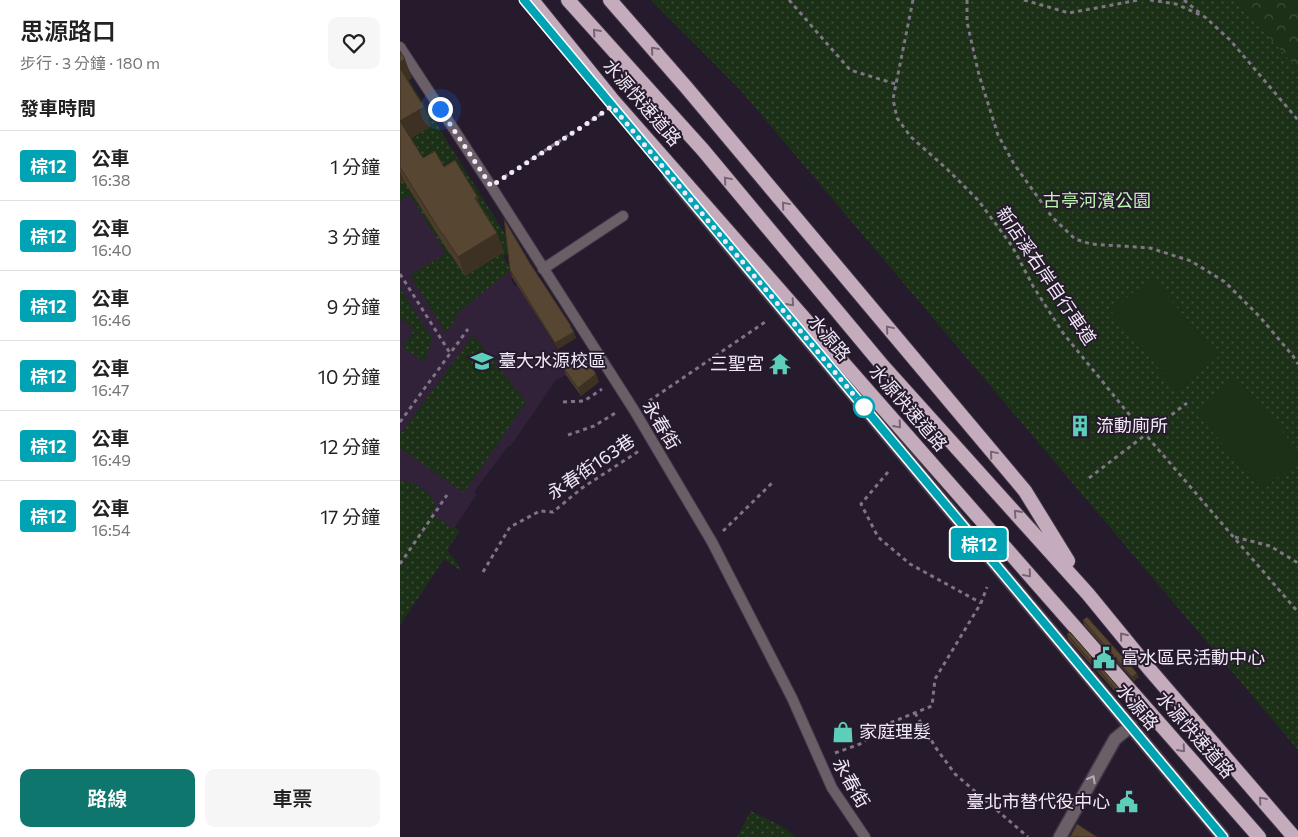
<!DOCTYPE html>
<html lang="zh-TW">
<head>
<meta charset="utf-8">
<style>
  :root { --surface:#fff; --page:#f6f6f6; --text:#222; --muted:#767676; --line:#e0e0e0; --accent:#0f766e }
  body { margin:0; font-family:Commissioner,"Noto Sans TC",sans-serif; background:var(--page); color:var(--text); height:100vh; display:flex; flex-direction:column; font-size:19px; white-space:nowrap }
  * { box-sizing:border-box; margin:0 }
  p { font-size:16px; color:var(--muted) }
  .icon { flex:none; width:28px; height:28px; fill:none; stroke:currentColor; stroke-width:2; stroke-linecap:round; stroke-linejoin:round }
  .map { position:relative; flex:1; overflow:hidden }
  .drawer { display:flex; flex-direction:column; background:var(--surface); width:400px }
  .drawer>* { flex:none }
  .badge { padding:0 10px; border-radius:4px; font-size:18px; line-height:32px }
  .you { position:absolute; width:25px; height:25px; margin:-12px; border:4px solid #fff; border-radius:50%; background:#1a73e8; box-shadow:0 0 0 8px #1a73e833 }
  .map>.badge { position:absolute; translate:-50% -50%; box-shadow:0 0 0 2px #fff }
  h2 { padding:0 20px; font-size:19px; line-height:45px }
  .round { display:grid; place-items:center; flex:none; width:52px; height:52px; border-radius:10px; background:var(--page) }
  .head { display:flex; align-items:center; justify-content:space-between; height:85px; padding:0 20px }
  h1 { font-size:24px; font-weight:600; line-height:38px }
  .cta { display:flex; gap:10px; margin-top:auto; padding:10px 20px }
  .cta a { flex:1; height:58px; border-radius:10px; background:var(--accent); color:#fff; font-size:20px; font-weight:600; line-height:58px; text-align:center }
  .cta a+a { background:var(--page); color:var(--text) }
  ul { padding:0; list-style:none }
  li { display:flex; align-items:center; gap:15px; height:70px; padding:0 20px; border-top:1px solid var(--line) }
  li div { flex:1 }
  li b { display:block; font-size:19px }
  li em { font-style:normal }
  li .badge { min-width:55px; font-weight:700; text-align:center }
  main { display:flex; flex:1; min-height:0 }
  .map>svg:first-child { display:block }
</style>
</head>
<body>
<main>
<section class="drawer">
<div class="head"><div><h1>思源路口</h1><p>步行 · 3 分鐘 · 180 m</p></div><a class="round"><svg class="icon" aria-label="heart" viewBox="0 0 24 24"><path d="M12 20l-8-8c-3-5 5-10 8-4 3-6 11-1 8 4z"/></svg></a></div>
<h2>發車時間</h2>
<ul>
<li><span class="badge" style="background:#00a3b4;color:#fff">棕12</span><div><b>公車</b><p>16:38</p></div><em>1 分鐘</em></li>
<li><span class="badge" style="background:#00a3b4;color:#fff">棕12</span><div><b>公車</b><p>16:40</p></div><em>3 分鐘</em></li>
<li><span class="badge" style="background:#00a3b4;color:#fff">棕12</span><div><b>公車</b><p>16:46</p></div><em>9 分鐘</em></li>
<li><span class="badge" style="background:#00a3b4;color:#fff">棕12</span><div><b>公車</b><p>16:47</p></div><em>10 分鐘</em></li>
<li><span class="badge" style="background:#00a3b4;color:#fff">棕12</span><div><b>公車</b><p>16:49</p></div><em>12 分鐘</em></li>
<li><span class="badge" style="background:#00a3b4;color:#fff">棕12</span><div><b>公車</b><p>16:54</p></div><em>17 分鐘</em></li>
</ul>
<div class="cta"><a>路線</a><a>車票</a></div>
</section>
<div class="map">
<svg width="898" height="837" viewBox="0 0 898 837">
  <defs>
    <pattern id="green-dots" width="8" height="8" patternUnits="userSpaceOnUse" patternTransform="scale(1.25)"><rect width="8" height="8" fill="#1b3016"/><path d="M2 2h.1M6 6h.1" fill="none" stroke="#3d4e38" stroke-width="1.8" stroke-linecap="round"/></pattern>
    <pattern id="forest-crowns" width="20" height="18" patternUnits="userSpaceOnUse" patternTransform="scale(1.25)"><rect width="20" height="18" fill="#1b3016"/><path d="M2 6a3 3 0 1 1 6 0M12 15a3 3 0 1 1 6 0" fill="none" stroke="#3d4e38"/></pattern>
  </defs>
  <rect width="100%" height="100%" fill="#261a2d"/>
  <!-- built -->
  <path fill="#312139" d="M 0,76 L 4,83 L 9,80 L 115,250 L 103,256 L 111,270 L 112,282 L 115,286 L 129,280 L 130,306 L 158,350 L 157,351 L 171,371 L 166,375 L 156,380 L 110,447 L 108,446 L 74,492 L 77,494 L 55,527 L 60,531 L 47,550 L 57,563 L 61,571 L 44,559 L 0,625 Z"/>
  <!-- green -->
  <path fill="url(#green-dots)" d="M 251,0 L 835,0 L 898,69 L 898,750 L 342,92 Z
    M 9,80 L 115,250 L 103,256 L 111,270 L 55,315 L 57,317 L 46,333 L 10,275 L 46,253 L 10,195 L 0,201 L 0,183 L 11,176 L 7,141 L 4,83 Z
    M 0,288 L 32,339 L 25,362 L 3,348 L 14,329 L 0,318 Z
    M 73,335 L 126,402 L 64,493 L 0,448 L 0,435 Z
    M 5,481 C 14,481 31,494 34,502 C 36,507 34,510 33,514 L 52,528 L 54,527 L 60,531 L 47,550 L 57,563 L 61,571 L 44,559 L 0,625 L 0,482 Z
    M 351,811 L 382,826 L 396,837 L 337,837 Z"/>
  <!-- forest -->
  <path fill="url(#forest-crowns)" d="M 835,0 L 898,0 L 898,69 Z"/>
  <!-- pitch -->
  <path fill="#1b3016" d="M 752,277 L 818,357 L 777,391 L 711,311 Z
    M 836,378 L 898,450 L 898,461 L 863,490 L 796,413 Z"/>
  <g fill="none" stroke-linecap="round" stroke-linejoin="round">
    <!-- service casing -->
    <g stroke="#423749" stroke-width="12">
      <path id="service" d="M 0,47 L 91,186 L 234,410 L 312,542 L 392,698 L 432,788 L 465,837
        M 143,269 L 223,216"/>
    </g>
    <!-- minor casing -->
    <g stroke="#423749" stroke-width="15">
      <path id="minor" d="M 270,175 L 823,837
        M 660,837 L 715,739 L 731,726"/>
    </g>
    <!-- trunk casing -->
    <g stroke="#423749" stroke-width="16">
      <path id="trunk" d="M 132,0 L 211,98 L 859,837
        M 168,0 L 303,150 L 482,365 L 688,594 L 751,671 L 894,837
        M 210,0 L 286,87 L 625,491 L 668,561"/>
    </g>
    <!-- path -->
    <path stroke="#7e7484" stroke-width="3" stroke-dasharray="4 4" stroke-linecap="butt" d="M 389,0 L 450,70 L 496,84
      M 513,0 L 493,99 L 497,118 L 511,137 L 547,169 L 578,200 L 612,246 L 633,286 L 663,333 L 745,434 L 898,612
      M 567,0 L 567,22 L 579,75 L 598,135 L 614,164 L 652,217 L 675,239 L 691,244 L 750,248 L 791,261 L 825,282 L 860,317 L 893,356 L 898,364
      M 624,0 L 669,13 L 739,0
      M 750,0 L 776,4 L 805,17 L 830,40 L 898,120
      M 784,0 L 801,14
      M 104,177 L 201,114
      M 0,274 L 50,353
      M 249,401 L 368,320
      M 163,402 L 184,401 L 202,389
      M 0,422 L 68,329
      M 168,435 L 194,426 L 217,412
      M 488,472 L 461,504 L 478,537 L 510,564 L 581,603
      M 689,478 L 787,403
      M 323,531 L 372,483
      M 835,537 L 870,546 L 898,563
      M 0,564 L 47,495
      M 83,572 L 110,527 L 140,511 L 153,512 L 182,488 L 239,451
      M 515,713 L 536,748 L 555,774 L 628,837
      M 435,753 L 460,744 L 487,724 L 532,706 L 535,679 L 581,603 L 587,587"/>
    <!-- service -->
    <use href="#service" stroke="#6a5f66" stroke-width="10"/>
    <!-- minor -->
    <use href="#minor" stroke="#6a5f66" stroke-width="12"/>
    <!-- trunk -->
    <use href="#trunk" stroke="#c5acbc" stroke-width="14"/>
  </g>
  <!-- wall -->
  <path fill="#4b3c2b" d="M 0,51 L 12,78 L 8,80 L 31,126 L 11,138 L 23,158 L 44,167 L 83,210 L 104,252 L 65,276 L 50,253 L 49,253 L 4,181 L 0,183 Z
    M 131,265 L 171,326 L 176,338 L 158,349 L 112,277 L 110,270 Z
    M 163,367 L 196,374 L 199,382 L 181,396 L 166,375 Z
    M 683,620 L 739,677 L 734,681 L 684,625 Z
    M 667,634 L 719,688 L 721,693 L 718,695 L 668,639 Z"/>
  <!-- shaded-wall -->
  <path fill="#3d3123" d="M 5,59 L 12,78 L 4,83 L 0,71 L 0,62 Z
    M 24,107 L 31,126 L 7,141 L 0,121 Z
    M 0,171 L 4,181 L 0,183 Z
    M 77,196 L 84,215 L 75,198 Z
    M 97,233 L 104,252 L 65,276 L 58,257 Z
    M 174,332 L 176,338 L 158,349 L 155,343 Z
    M 196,374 L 199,382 L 181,396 L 178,388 Z
    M 737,673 L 739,677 L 734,681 L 732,677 Z
    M 719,688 L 721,693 L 718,695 L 717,691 Z"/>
  <!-- building -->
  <path fill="#574632" stroke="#3d3123" d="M 0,51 L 5,59 L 0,62 Z
    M 0,68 L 24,107 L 0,121 L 23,158 L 35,151 L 44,167 L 55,160 L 77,196 L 75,198 L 97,233 L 58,257 L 43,234 L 42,234 L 0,167 Z
    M 104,219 L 131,265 L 171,326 L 170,326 L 174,332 L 155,343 L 110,270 Z
    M 181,352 L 196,374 L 178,388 L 163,367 Z
    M 687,617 L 737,673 L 732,677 L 683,620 Z
    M 670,632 L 719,688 L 717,691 L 667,634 Z
    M 677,824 L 697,837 L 670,837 Z"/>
  <!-- one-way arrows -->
  <defs><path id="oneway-chevron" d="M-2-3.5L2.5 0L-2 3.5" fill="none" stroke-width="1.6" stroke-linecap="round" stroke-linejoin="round" transform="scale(1.25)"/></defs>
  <g stroke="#766374">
    <use href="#oneway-chevron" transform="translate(196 32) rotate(-132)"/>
    <use href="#oneway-chevron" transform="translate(254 50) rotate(-131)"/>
    <use href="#oneway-chevron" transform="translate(327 180) rotate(-130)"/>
    <use href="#oneway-chevron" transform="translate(385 205) rotate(-130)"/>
    <use href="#oneway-chevron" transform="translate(391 303) rotate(49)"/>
    <use href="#oneway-chevron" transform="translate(489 329) rotate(-130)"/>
    <use href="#oneway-chevron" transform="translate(498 425) rotate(49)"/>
    <use href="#oneway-chevron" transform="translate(593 454) rotate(-130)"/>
    <use href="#oneway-chevron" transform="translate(617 513) rotate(-132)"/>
    <use href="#oneway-chevron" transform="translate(628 574) rotate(49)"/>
    <use href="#oneway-chevron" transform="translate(723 636) rotate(-129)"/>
    <use href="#oneway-chevron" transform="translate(782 749) rotate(49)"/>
    <use href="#oneway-chevron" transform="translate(862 800) rotate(-131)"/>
  </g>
  <use stroke="#b4abb5" href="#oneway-chevron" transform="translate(692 779) rotate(-61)"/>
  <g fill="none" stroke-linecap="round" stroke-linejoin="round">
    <!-- line casing -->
    <g stroke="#fff" stroke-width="11">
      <path id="line" d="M 124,0 L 823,837"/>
    </g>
    <!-- line -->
    <use href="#line" stroke="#00a3b4" stroke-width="8"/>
    <!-- walk -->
    <path stroke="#f1e9f6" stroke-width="5" stroke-dasharray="0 9" d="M 40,109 L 91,186 L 191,121 L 212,106 L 469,413 L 464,407"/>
  </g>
  <!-- icons -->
  <defs>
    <g id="university-bare" transform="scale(1.725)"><path d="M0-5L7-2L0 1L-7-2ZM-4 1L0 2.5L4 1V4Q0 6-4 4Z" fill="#5cceba" stroke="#261a2d" stroke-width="2.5" paint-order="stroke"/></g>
    <g id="temple-bare" transform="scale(1.725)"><path d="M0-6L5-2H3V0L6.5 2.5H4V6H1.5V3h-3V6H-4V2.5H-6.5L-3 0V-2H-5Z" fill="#5cceba" stroke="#261a2d" stroke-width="2.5" paint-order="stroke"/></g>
    <g id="building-bare" transform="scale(1.725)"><path d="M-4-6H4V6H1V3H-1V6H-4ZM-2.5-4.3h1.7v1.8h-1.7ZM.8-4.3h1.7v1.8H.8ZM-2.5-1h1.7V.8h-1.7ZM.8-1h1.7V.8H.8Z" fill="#5cceba" stroke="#261a2d" stroke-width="2.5" paint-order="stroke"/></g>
    <g id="civic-bare" transform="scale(1.725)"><path d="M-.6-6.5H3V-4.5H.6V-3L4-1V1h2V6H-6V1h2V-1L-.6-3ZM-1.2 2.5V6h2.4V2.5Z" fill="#5cceba" stroke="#261a2d" stroke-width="2.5" paint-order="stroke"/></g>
    <g id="shop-bare" transform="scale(1.725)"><path d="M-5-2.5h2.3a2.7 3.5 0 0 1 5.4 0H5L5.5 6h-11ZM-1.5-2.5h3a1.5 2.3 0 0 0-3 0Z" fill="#5cceba" stroke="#261a2d" stroke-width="2.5" paint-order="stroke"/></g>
  </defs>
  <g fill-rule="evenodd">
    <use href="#university-bare" x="82" y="361"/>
    <use href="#temple-bare" x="380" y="364"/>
    <use href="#building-bare" x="680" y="426"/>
    <use href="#civic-bare" x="704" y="658"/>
    <use href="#shop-bare" x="443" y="732"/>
    <use href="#civic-bare" x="727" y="802"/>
  </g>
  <!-- markers -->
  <circle fill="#fff" stroke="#00a3b4" stroke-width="2.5" cx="464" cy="407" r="10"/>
  <g text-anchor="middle" stroke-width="4" stroke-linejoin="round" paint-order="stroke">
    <!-- street labels -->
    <g font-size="18" fill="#f1e9f6" stroke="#261a2d">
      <text transform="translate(242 103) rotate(49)" y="6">水源快速道路</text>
      <text transform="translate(646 276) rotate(56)" y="6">新店溪右岸自行車道</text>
      <text transform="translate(429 338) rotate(50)" y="6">水源路</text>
      <text transform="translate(508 408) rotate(49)" y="6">水源快速道路</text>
      <text transform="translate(261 425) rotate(59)" y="6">永春街</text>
      <text transform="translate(191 467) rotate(-34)" y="6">永春街163巷</text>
      <text transform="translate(737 707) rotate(50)" y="6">水源路</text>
      <text transform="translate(795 735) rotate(49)" y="6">水源快速道路</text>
      <text transform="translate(451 783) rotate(60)" y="6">永春街</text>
    </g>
    <!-- park labels -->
    <g font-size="18" fill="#bdf5af" stroke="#261a2d">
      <text x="697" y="207">古亭河濱公園</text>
    </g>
    <!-- poi labels -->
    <g font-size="18" fill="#f1e9f6" stroke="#261a2d" text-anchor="start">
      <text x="98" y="367">臺大水源校區</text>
      <text x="364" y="370" text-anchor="end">三聖宮</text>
      <text x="696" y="432">流動廁所</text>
      <text x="721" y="664">富水區民活動中心</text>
      <text x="459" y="738">家庭理髮</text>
      <text x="710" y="808" text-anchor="end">臺北市替代役中心</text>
    </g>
  </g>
</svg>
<div class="you" style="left:40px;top:109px"></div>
<b class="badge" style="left:579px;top:544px;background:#00a3b4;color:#fff">棕12</b>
</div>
</main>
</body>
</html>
